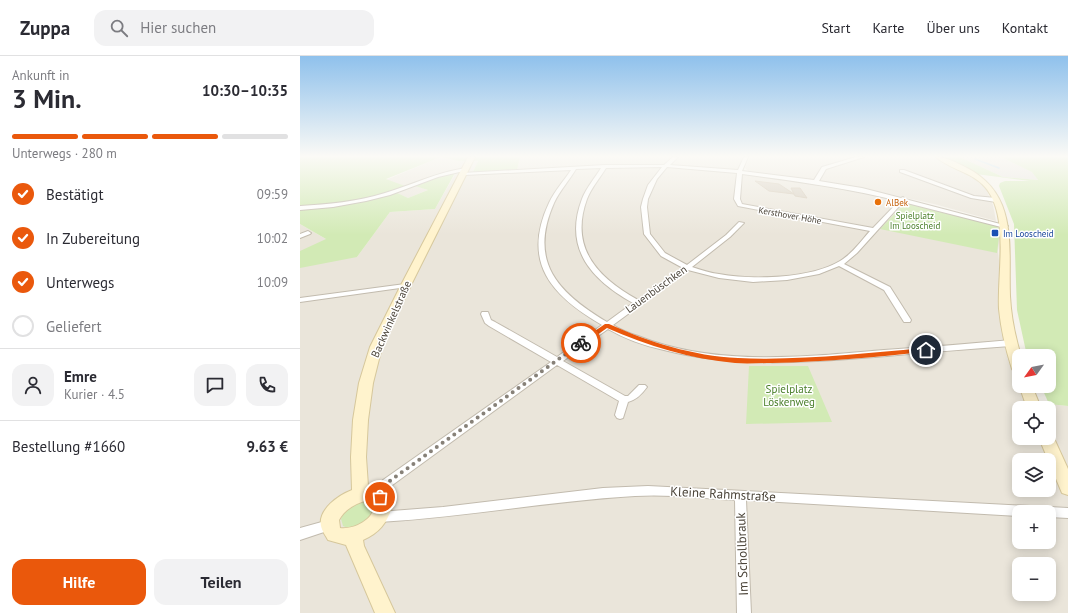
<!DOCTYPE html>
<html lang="de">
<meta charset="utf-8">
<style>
:root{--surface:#fff;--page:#f2f2f3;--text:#2b2b33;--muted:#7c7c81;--line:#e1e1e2;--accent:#ea580c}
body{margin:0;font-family:"PT Sans",sans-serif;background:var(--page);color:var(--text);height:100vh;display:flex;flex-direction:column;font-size:15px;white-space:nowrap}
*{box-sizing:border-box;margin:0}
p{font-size:13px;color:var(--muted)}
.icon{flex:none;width:22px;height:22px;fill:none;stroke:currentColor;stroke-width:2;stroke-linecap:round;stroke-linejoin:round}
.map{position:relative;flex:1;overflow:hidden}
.side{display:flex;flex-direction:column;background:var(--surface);width:300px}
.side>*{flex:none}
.needle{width:26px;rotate:237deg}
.controls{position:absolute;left:712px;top:293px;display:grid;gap:8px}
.controls a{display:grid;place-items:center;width:44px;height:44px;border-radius:8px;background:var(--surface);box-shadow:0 2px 10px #0003;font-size:20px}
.pin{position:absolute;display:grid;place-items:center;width:34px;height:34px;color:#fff;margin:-17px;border:2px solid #fff;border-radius:50%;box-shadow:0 1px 4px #0007}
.courier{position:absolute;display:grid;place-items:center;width:40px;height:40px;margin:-20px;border:3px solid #ea580c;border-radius:50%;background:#fff;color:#222;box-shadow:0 1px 5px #0007}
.summary em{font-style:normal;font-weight:600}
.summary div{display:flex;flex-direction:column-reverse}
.summary{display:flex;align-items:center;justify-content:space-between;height:68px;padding:0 12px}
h1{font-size:26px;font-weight:600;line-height:30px}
.bar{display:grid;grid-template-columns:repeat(4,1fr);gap:6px 4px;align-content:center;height:48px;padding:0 12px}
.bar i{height:5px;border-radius:3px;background:var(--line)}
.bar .active{background:var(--accent)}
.bar p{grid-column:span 4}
.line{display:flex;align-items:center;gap:10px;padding:0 12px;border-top:1px solid var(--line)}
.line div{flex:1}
.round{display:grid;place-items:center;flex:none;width:42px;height:42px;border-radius:12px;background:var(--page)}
ol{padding:0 12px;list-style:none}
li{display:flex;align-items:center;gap:12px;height:44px}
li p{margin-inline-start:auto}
li .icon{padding:4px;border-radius:50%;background:var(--accent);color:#fff;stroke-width:4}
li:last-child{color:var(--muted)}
li i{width:22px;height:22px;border:2px solid var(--line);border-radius:50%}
.cta{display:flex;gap:8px;margin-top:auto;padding:8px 12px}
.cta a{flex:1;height:46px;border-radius:12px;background:var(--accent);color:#fff;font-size:16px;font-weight:600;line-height:46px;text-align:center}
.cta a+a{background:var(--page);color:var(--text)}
header{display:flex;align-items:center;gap:24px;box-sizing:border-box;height:56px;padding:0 20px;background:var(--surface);border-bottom:1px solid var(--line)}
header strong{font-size:19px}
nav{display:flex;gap:22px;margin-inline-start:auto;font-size:14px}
.search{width:280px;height:36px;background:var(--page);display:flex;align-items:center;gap:10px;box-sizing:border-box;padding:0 14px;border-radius:12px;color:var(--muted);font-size:15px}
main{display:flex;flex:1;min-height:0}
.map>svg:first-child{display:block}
.residential{fill:#eae5da;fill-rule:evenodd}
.industrial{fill:#e6e2dd}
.green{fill:#d2eab5}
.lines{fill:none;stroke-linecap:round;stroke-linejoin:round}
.stream{stroke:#a9d4f2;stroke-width:1.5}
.building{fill:#d8cfc1;stroke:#d3c7b4}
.street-casing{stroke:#c2bbae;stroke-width:2}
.secondary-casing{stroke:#d6c79b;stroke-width:2}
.street{fill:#fff;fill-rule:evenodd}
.secondary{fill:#fff3cd;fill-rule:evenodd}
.route{fill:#ea580c}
.done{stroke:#878178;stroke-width:4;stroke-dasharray:0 7.2}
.food-dot{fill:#e8710a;stroke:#fff;stroke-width:1.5}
.transit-dot{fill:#1a4fb4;stroke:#fff;stroke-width:1.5}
.labels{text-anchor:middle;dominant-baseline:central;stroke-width:3;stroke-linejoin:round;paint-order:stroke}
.far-food-label{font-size:9px;fill:#c56008;stroke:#fff;text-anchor:start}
.far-street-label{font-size:9px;fill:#4b4439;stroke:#fff}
.far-park-label{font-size:9px;fill:#4a7f2a;stroke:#fff}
.far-transit-label{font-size:9px;fill:#164399;stroke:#fff;text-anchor:start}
.street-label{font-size:11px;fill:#4b4439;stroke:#fff}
.park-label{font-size:11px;fill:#4a7f2a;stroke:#fff}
.near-street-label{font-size:13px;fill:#4b4439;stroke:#fff}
</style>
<header>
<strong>Zuppa</strong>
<div class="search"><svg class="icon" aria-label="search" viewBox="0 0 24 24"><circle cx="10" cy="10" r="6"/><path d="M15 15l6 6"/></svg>Hier suchen</div>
<nav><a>Start</a><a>Karte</a><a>Über uns</a><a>Kontakt</a></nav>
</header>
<main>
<section class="side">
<div class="summary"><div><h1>3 Min.</h1><p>Ankunft in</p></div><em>10:30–10:35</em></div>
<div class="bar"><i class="active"></i><i class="active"></i><i class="active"></i><i></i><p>Unterwegs · 280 m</p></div>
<ol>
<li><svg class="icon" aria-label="check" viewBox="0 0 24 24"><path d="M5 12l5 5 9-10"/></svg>Bestätigt<p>09:59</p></li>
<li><svg class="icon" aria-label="check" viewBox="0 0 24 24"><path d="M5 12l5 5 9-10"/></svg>In Zubereitung<p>10:02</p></li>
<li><svg class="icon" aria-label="check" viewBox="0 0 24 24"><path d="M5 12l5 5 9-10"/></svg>Unterwegs<p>10:09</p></li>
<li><i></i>Geliefert</li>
</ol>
<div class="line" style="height:72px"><a class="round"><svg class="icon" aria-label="person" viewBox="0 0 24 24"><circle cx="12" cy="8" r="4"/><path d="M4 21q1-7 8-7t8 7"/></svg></a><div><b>Emre</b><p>Kurier · 4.5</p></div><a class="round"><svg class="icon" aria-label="chat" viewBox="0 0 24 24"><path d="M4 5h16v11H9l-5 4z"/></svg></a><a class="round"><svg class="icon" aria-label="phone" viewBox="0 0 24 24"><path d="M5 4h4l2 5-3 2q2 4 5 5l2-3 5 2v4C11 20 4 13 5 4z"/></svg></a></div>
<div class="line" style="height:52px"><div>Bestellung #1660</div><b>9.63 €</b></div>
<div class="cta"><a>Hilfe</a><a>Teilen</a></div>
</section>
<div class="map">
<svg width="768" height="557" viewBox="0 0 768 557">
<rect width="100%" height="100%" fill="#f6f3ec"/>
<!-- residential -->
<path class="residential" d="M141,101L157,105H178L173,116L217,114L220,101H375L366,111L438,116L516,127L602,144L695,169L701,173L698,195L704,253L719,315V330H724L730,343L749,348L768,350V557H0V168L57,201L90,156L135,153L155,118L116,130L128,134L108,142L92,135L104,130L86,124ZM719,352H749V382H719ZM719,404H749V434H719ZM719,456H749V486H719ZM719,508H749V538H719Z
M377,101H445L438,116L366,110Z
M450,101H634L674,123L685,131L693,149L696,165L634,148L561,132L448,115L445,112Z"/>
<!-- industrial -->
<path class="industrial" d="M660,101H701L733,116L738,124L703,121Z"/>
<!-- green -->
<path class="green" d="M0,101H141L86,123L105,130L93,135L108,142L128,134L115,130L148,117H155L135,153L90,156L57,201L0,212V195L26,183L0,168Z
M142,101H220L217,114L173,116L178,105H157Z
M644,101H660L703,121L738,124L732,116L701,101H768V350L749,348L741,330H749V300H727L717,254L714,168L699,130L700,127L705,125H730L676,118Z
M606,146L694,169L700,173L697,197L580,173Z
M449,310H508L532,366L446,368Z
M63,445H67L73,450C73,464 56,476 43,470L41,463C44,453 53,449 63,445Z"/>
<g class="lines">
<!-- stream -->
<path class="stream" d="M675,103L699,112"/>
</g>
<!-- building -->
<path class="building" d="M455,125L479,128L494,138L469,135Z
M491,132H500L507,142L495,140Z"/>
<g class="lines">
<!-- street casing -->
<g class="street-casing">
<path id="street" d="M373,101H378L370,109L438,114L444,101H448L442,115L514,124L522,111L556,101H564L526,113L519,125L562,132L601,142L603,141L605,143L708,170L705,172L603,146L557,197L544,208L590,231L611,264L610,266H604L584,234L539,210L519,218L487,224L453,226L419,222L388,214L313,269C321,274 329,277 338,280C416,311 503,301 584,294C626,291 669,288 711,284L715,287L711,290C670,293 628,296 587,300C512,306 438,313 364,294C345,290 325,283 308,273L263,305L325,340H328L339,329H345L347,331C342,338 336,344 328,346L323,362L320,363L317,362L315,359L319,345L257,309L91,430L82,442L78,444L74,442L72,439L83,424L251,306L189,270L185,267L181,258L182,256H188L191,264L195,266L257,301L302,269C252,240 221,207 249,147C255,134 264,125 271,114L164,119H162V117L305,109H364ZM362,111L348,129L343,143L341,151L344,178L361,200L383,212L338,244C298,222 269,192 287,143C291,132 300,122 306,112ZM367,111L437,117L434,143L438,150L570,175C561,185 552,198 540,205C510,223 452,224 419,218C410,217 401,214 392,211L430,181L444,167L439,166L426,179L387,209L365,197L350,178L347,151L348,143L357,123ZM301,112C295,122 286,132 282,143C263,193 292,224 333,247L307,266C258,237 228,206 254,147C260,134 269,125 276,113ZM442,118C495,125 547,132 599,145L573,172L442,148L440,143Z
M166,112L168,113V114L138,121L90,139L66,145L33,151L0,154V150C28,148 57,146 85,137C112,129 137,116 166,112Z
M600,114H604L674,140L696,142L699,144L696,146L671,142L600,116Z
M8,175L11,177L10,178L0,182V178Z
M105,228L109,230L107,231L0,246V242Z
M348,430L768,452V462L749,461V456H719V460L446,444L451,557H437L435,444C401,442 368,438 335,440C249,445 165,461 79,466L75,465L73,461L75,457L79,456L143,451L303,432Z
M29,464L33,465L35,469L33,473L0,484V472Z"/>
</g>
<!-- secondary casing -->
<g class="secondary-casing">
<path id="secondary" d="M168,101H175L111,229L82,291L73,327L68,364L66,401L68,430L86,436L92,451C87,467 79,477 63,484L64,490L95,557H75L46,489L28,484C26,480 22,475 21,470C18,453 39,439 52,434L51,401L53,364L59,327L70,291L101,229ZM68,444L73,446C78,462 54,474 40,472L39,464C45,453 56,447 68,444Z
M636,101C647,101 657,107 667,112C719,139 708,191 710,240C711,260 715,280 721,300H719V317L714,316L712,313C706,294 701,274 699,253C697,218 710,160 685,131C672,116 651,114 636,101Z
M719,329L732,330L741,352H727Z
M749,377L752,378L768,413V439L762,437L739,382H749Z"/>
</g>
<!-- street -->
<use href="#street" class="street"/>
<!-- secondary -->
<use href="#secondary" class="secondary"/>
</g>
<!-- sky -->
<linearGradient id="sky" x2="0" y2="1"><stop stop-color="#8fc1ec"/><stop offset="0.56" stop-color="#fbfaf6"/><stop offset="1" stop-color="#fbfaf6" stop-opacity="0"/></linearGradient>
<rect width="768" height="179" fill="url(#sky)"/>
<!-- route -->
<path class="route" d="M305,268H309C349,286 393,300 438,302C500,305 563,297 626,292L629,294L626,296C575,301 523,306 472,307C460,307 447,308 435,307C391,303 348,290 307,272L283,289H279V286Z"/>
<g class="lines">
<!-- done -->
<path class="done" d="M80,441L78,439L87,427L281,287"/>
</g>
<!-- markers -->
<circle class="food-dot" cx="578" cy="146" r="4"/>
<rect class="transit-dot" x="691" y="173" width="8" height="8" rx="2"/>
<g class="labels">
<!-- far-food labels -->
<g class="far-food-label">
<text x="586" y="146">AlBek</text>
</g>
<!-- far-street labels -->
<g class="far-street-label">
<text transform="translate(490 159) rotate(10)">Kersthover Höhe</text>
</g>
<!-- far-park labels -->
<g class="far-park-label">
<text x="615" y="159">Spielplatz<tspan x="615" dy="10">Im Looscheid</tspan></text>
</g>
<!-- far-transit labels -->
<g class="far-transit-label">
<text x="703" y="177">Im Looscheid</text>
</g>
<!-- street labels -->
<g class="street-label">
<text transform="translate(356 233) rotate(-36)">Lauenbüschken</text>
<text transform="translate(91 263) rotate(-66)">Backwinkelstraße</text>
</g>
<!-- park labels -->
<g class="park-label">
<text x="489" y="333">Spielplatz<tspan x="489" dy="13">Löskenweg</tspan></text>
</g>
<!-- near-street labels -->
<g class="near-street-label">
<text transform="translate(423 438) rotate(3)">Kleine Rahmstraße</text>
<text transform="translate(442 498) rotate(-92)">Im Schollbrauk</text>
</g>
</g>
</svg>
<div class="controls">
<a><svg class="needle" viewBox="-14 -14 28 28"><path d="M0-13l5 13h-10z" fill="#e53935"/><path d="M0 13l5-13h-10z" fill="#7c7c81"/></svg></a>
<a><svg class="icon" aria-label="locate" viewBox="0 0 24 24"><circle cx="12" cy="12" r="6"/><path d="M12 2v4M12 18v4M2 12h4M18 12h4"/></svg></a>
<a><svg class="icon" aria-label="layers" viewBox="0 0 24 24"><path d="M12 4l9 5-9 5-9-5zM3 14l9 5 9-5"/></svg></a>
<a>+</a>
<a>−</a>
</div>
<div class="pin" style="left:80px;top:441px;background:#ea580c"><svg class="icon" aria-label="bag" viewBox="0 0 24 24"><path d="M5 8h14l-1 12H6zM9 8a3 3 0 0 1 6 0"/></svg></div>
<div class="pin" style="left:626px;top:294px;background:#1f2937"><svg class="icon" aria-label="home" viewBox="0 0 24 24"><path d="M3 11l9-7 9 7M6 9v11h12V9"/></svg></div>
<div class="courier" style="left:281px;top:287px"><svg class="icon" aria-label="bike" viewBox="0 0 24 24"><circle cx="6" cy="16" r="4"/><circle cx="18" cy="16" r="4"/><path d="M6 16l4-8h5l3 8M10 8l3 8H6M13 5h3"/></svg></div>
</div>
</main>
